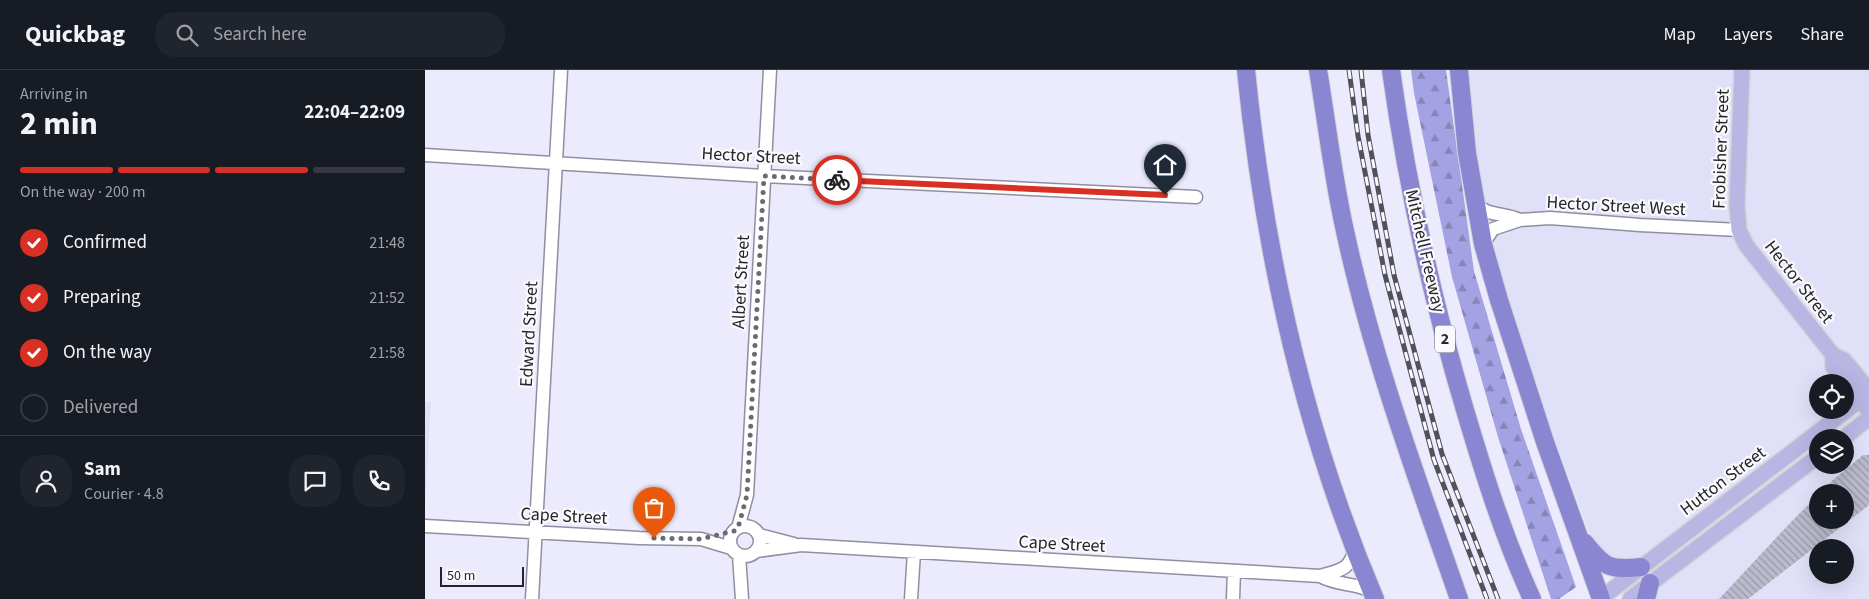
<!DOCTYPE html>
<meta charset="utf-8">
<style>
:root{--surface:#171b24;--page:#20242c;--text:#f1f3f6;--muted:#9ea1a6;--line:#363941;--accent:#d93025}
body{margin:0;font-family:"Source Sans 3",sans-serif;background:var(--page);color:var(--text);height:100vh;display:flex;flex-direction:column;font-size:19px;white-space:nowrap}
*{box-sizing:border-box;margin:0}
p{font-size:16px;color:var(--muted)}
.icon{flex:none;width:28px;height:28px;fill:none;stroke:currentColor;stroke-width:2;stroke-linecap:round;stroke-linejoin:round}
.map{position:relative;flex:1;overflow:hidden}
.side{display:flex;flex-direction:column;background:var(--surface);width:425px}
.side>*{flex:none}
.controls{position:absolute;left:1384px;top:304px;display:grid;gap:10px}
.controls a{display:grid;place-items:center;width:45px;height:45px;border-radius:50%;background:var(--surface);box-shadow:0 5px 20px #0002;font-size:25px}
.scale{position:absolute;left:15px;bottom:12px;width:84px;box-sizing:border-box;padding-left:5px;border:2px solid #25252b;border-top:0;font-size:14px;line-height:18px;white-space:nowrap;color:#25252b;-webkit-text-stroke:4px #fafafd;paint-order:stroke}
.pin{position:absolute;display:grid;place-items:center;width:42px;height:42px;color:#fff;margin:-51px -21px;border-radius:50% 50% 50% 0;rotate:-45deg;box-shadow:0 0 5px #0007}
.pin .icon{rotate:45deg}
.courier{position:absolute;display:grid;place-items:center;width:50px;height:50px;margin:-25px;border:4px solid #d93025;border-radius:50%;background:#fff;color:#222;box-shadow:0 1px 6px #0007}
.overview em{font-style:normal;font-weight:700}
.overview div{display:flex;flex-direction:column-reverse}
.overview{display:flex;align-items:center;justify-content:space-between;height:85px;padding:0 20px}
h1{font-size:32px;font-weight:700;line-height:38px}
.bar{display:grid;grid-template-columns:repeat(4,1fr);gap:8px 5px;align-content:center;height:60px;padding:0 20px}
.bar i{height:6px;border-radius:4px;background:var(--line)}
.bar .selected{background:var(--accent)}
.bar p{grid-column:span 4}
.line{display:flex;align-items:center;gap:12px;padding:0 20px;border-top:1px solid var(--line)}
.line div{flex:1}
.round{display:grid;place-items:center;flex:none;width:52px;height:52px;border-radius:20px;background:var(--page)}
ol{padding:0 20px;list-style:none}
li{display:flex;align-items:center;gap:15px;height:55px}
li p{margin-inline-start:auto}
li .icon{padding:5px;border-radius:50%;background:var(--accent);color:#fff;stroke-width:4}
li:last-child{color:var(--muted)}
li i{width:28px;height:28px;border:2px solid var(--line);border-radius:50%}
header{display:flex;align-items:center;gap:30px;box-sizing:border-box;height:70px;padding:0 25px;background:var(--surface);border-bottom:1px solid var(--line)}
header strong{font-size:24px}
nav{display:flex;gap:28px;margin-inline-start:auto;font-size:18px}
.search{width:350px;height:45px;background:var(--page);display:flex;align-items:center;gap:12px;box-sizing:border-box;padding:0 18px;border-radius:20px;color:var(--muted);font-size:19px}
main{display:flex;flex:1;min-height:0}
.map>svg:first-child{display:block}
.built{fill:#e0e0f9;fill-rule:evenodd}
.forest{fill:url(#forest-firs)}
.building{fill:url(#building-back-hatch)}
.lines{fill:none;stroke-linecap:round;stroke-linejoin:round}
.minor-casing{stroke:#8f8fa0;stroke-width:15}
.major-casing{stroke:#d3d3d5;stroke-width:18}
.highway-casing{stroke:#d3d3d5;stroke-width:20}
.minor{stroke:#fff;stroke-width:12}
.major{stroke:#b9b6e4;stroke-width:15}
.highway{stroke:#8b86d2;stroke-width:18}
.rail-casing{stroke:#51515a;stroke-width:5}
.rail{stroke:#fafafd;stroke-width:3;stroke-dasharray:9;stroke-linecap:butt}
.done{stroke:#6a6a74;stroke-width:5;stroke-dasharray:0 9}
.route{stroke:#d93025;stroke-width:6}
.labels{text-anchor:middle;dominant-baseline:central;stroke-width:4.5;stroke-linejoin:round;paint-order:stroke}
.shield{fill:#fafafd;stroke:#65656a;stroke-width:1}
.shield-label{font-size:16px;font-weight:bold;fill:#25252b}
.street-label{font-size:18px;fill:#25252b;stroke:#fafafd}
</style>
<header>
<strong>Quickbag</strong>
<div class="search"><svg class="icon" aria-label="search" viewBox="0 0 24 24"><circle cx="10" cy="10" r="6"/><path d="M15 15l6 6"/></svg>Search here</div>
<nav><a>Map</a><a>Layers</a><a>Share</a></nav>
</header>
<main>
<section class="side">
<div class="overview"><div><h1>2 min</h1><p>Arriving in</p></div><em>22:04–22:09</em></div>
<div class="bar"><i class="selected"></i><i class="selected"></i><i class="selected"></i><i></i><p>On the way · 200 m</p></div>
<ol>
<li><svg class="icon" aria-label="check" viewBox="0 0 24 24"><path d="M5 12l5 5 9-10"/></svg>Confirmed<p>21:48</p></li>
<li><svg class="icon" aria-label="check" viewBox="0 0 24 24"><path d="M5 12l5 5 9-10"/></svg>Preparing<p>21:52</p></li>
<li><svg class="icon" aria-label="check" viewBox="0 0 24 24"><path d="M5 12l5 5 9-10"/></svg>On the way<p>21:58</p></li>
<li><i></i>Delivered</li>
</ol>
<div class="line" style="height:90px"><a class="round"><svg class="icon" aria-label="person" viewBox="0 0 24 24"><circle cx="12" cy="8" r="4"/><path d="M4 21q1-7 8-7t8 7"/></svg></a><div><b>Sam</b><p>Courier · 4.8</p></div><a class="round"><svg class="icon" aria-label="chat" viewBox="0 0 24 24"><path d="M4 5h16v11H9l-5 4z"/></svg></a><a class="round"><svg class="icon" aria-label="phone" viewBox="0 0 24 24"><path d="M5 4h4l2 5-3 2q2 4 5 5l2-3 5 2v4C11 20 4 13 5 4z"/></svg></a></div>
</section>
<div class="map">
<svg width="1444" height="529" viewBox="0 0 1444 529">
<defs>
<pattern id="forest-firs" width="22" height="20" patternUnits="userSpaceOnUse" patternTransform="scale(1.25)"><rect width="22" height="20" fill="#a5a2e3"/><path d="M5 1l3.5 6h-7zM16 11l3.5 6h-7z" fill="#8684b8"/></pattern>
<pattern id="building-back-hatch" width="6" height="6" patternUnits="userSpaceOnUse" patternTransform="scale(1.25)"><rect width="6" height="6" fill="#bbbbcd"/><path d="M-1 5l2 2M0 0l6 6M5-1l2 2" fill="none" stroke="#9898a7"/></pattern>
</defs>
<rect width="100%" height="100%" fill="#ebebfd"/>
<!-- built -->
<path class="built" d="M1039,0H1444V529H1202L1169,476L1085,246L1053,120ZM1392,312H1420V340H1392ZM1392,368H1420V395H1392ZM1392,422H1420V450H1392ZM1392,478H1420V505H1392Z
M0,332H6L0,438Z"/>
<!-- forest -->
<path class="forest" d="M986,0H1021L1049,201L1096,359L1151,517L1134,529H1126L1073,367L1027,207L989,23Z"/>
<!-- building -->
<path class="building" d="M1438,385H1444V435L1323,529H1294L1367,451L1392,426V450H1420V422H1396L1408,410Z"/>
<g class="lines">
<!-- minor casing -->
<g class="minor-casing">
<path id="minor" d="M0,85L339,106L771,127
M1050,134C1065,147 1078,142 1095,150
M1058,174L1068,159L1095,150L1125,148L1215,155L1314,160
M305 471a15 15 0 1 1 30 0a15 15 0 1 1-30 0Z
M0,456L214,468L276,469L306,478
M313,458L322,425L345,0
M334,465L369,474
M332,481L376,475L895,506C915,500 924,501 930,479
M314,485L317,529
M895,506C914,516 927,512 946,521
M107,529L136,0
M486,529L489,482
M808,529L809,501"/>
</g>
<!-- major casing -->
<g class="major-casing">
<path id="major" d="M1317,0L1312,135L1314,160L1321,175L1408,285L1419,290L1444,320
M1408,285V297L1419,312
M1420,313L1444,341
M1419,368L1444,348
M1175,529L1444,323
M1205,529L1392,387"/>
</g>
<!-- highway casing -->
<g class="highway-casing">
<path id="highway" d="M821,0C839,181 879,362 950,529
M893,0C902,54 908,108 920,161C947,287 992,408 1034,529
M966,0C982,115 1007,229 1040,340C1059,404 1079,468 1107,529
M1034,0L1042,83L1058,174L1074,230L1120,372L1176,529
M1160,473C1180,498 1184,500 1216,497
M1221,529L1225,513"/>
</g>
<!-- minor -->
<use href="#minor" class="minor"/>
<!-- major -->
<use href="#major" class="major"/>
<!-- highway -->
<use href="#highway" class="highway"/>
<!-- rail casing -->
<g class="rail-casing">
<path id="rail" d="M924,0L933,66L960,205L1009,390L1062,529
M936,0L943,65L969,205L1017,384L1073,529"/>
</g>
<!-- rail -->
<use href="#rail" class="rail"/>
</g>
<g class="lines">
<!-- done -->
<path class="done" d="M229,468L276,469L309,461L313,458L322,425L339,106L412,110"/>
<!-- route -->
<path class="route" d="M412,110L740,125"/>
</g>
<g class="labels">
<!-- shield labels -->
<rect class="shield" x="1010" y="255.5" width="20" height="27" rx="4"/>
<g class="shield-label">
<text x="1020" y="269">2</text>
</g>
<!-- street labels -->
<g class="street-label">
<text transform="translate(1296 79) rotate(-88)">Frobisher Street</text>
<text transform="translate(326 86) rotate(3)">Hector Street</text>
<text transform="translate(1191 136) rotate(3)">Hector Street West</text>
<text transform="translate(1000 181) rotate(77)">Mitchell Freeway</text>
<text transform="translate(316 212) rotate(-87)">Albert Street</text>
<text transform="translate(1374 212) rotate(52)">Hector Street</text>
<text transform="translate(104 264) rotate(-87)">Edward Street</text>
<text transform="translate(1298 411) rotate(-37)">Hutton Street</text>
<text transform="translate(139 446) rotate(3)">Cape Street</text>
<text transform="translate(637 474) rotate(3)">Cape Street</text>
</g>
</g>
</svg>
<div class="controls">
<a><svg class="icon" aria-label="locate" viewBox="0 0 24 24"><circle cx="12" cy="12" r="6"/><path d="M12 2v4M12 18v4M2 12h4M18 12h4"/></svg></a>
<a><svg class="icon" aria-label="layers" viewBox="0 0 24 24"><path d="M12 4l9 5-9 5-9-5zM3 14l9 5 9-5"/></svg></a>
<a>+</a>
<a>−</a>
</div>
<div class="scale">50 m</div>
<div class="pin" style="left:229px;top:468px;background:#ea580c"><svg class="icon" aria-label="bag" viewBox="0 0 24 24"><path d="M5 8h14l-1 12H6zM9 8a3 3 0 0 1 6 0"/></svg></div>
<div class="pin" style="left:740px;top:125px;background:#1f2937"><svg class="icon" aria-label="home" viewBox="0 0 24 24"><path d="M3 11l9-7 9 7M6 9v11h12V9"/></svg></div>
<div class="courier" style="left:412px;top:110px"><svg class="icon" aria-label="bike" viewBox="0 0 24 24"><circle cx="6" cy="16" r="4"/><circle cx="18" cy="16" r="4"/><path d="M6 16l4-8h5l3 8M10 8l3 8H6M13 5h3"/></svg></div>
</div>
</main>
